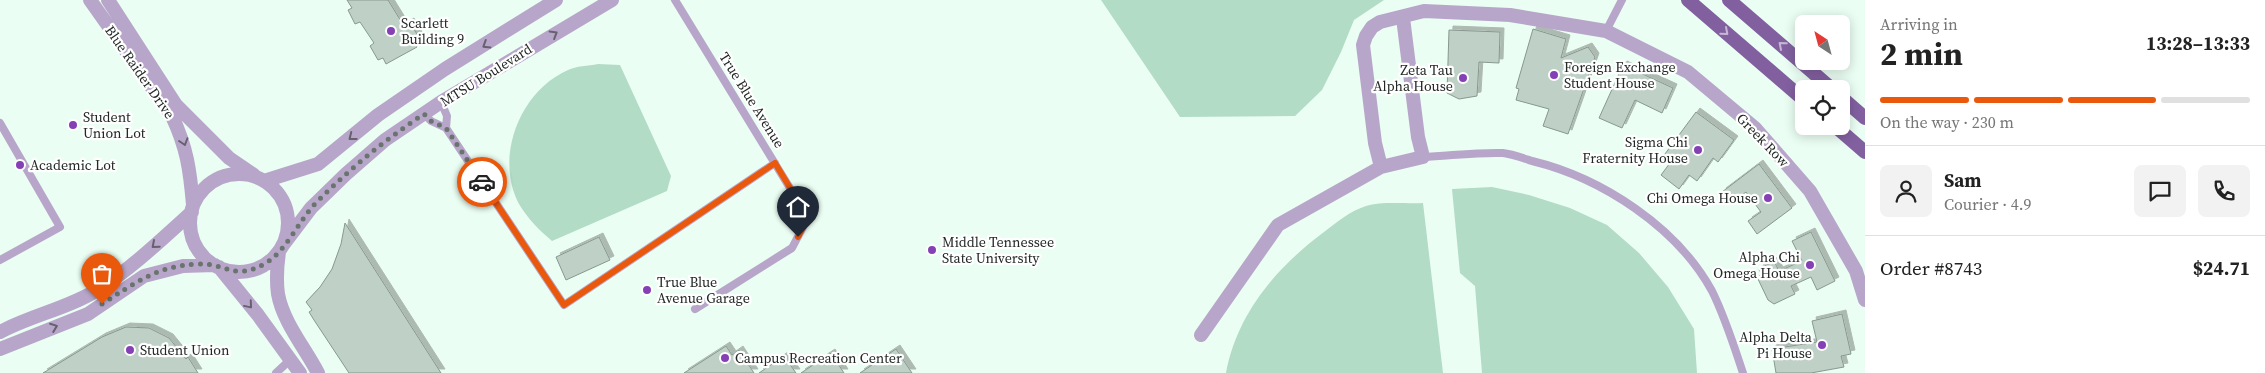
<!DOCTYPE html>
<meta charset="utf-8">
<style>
:root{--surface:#fff;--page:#f2f2f2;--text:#222;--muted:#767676;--line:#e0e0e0;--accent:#ea580c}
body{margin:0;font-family:"Source Serif 4",serif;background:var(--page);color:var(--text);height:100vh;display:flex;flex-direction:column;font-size:19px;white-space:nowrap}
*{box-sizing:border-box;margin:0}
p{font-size:16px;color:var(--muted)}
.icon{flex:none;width:28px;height:28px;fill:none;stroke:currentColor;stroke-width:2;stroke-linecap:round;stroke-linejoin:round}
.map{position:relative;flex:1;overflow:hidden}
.drawer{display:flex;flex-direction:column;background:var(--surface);width:400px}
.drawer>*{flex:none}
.needle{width:32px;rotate:324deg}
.controls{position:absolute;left:1795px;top:15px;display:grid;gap:10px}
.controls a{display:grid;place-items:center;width:55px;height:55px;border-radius:8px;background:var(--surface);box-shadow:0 2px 12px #0003;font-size:25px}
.pin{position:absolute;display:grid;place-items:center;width:42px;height:42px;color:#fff;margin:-51px -21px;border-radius:50% 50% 50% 0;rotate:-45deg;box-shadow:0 0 5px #0007}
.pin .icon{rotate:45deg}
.courier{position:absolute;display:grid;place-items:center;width:50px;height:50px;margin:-25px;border:4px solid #ea580c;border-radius:50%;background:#fff;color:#222;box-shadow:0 1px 6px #0007}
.head em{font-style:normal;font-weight:700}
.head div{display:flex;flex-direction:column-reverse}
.head{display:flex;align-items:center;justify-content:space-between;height:85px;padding:0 15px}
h1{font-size:32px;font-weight:700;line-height:38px}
.bar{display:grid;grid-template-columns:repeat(4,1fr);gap:8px 5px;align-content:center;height:60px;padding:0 15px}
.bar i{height:6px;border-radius:4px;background:var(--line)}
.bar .selected{background:var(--accent)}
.bar p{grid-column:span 4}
.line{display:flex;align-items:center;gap:12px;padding:0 15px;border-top:1px solid var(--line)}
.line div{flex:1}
.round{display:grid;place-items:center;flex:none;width:52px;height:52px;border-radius:8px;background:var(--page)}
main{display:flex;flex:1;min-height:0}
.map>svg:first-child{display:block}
.green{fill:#b2dcc5}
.building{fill:#bfd0c6;stroke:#87988f;filter:url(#shadow)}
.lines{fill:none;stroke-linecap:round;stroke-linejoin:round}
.service{stroke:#b8a6ca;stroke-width:8}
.minor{stroke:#b8a6ca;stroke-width:14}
.primary{stroke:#8260a0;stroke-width:14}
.oneway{stroke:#c7b7d4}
.oneway2{stroke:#66616f}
.done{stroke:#68746d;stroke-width:5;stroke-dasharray:0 9}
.route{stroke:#ea580c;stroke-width:6}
.poi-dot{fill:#8440b4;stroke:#fff;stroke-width:2}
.labels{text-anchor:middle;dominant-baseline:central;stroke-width:4.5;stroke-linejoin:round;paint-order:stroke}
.poi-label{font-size:14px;fill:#222925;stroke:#fff;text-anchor:start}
.street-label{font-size:14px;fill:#222925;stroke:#fff}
</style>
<main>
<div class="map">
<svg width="1865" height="373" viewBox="0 0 1865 373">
<defs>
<filter id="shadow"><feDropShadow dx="4" dy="-4" stdDeviation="0" flood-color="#0004"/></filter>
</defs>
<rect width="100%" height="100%" fill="#ebfef3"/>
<!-- green -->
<path class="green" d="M1101,0H1384L1354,20L1341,52L1322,90L1295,116L1180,117Z
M598,64L620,65L671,176L667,191L552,241C539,230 528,219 519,204C494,157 520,91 568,70C576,66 588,66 598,64Z
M1492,187L1529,195L1570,208L1607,225L1639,253L1668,287L1694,329L1697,373H1482L1475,286L1460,273L1452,189Z
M1423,203L1443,373H1226C1237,313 1277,267 1324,232C1337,222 1350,211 1366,206C1381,201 1407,204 1423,203Z"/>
<!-- building -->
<path class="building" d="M347,0H388L404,26L410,22L418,36L412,40L417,47L386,64L383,58L378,60L370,46L374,43L360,22L355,24L348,10L352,8Z
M1533,29L1566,39L1561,58L1588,47L1595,57L1568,134L1543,126L1549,109L1516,100L1519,89L1516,88Z
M1449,30L1500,32L1499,63L1479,62L1477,96L1459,99L1447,93Z
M1623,65L1673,88L1662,113L1635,100L1622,128L1599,118Z
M1696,112L1734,140L1718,162L1713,158L1697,181L1689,175L1679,189L1661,175L1670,163L1662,158Z
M1759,164L1792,208L1757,234L1748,221L1761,212L1746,192L1730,204L1722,192Z
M345,223L441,373H349L314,320L309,312L312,310L306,302L320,287L332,269L341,244Z
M1811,232L1835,281L1817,290L1811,277L1791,286L1795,294L1774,304L1768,300L1757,277L1762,275L1759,269L1774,261L1779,271L1802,261L1792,241Z
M599,237L610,260L566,280L556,257Z
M1842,314L1851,354L1841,356L1844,367L1811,373H1776L1772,349L1817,342L1812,321Z
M126,327L149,328L169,338L186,359L188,357L198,373H43L102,337Z
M726,346L732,355L739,350L754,373H684Z
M896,349L912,373H860Z
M831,353L844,373H801Z
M784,356L796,373H759Z"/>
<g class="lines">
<!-- service -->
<path class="service" d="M675,0L804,211L803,227L792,248L695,309
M1606,31L1622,0
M424,114L431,121L446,128L447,116L441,102
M0,123L60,227L0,260
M446,128L564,305L775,163
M1423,157C1449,156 1477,152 1503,153C1512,154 1523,158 1532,161C1602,178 1677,227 1712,291C1725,317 1734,346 1743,373
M276,373L290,360"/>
<!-- minor -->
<path class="minor" d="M90,0L172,116C187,148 190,170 193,205
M108,0L176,105L229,158L254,175
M1403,18L1418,137L1423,157L1381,167L1375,143L1363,45L1366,36L1372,27L1380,22L1424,11L1510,15L1606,31L1688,72L1755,128L1810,191L1856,271L1865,300
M190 223a49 49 0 1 1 98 0a49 49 0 1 1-98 0Z
M264,181L318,164L378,115L445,69L556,0
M283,245L311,208L346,174L385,140L441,102L612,0
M279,252C277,266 276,280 278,294C283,322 305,348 318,373
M219,267L258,315L300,373
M0,332C32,315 69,308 99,289C133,267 162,239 192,212
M1201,335L1278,225L1381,167
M0,349L88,314L144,276L183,266L215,265"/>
<!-- primary -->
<path class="primary" d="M1688,0L1804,100
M1729,0L1832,89
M1841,97L1865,118
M1835,126L1865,152"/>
</g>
<!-- one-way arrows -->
<defs><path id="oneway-chevron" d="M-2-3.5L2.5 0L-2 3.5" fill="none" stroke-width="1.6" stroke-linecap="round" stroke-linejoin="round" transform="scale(1.25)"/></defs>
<g class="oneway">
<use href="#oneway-chevron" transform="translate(1725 32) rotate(41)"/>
<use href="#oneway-chevron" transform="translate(1782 45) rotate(-139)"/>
</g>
<g class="oneway2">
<use href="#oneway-chevron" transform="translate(554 34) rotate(-31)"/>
<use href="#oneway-chevron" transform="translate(486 45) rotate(148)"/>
<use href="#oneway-chevron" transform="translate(352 137) rotate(142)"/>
<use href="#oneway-chevron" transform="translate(184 142) rotate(72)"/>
<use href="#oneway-chevron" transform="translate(155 245) rotate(139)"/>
<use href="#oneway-chevron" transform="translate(249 305) rotate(50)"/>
<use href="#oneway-chevron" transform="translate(54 327) rotate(-21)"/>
</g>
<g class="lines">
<!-- done -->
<path class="done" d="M102,304C135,283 158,265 199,264C225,263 235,281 264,264C284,254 298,223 313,206C347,171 383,141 424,114L431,121L446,128L482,182"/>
<!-- route -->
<path class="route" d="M482,182L564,305L775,163L804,211L803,227L798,237"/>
</g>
<!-- markers -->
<g class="poi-dot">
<circle cx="391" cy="31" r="5"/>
<circle cx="1554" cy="75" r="5"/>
<circle cx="1463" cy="78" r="5"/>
<circle cx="73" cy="125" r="5"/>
<circle cx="1698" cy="150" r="5"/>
<circle cx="20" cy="165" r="5"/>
<circle cx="1768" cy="198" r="5"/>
<circle cx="932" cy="250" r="5"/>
<circle cx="1810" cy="265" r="5"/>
<circle cx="647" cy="290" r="5"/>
<circle cx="1822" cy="345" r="5"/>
<circle cx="130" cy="350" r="5"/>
<circle cx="725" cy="358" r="5"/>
</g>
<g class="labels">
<!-- poi labels -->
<g class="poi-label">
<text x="401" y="23">Scarlett<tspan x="401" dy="16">Building 9</tspan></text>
<text x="1564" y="67">Foreign Exchange<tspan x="1564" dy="16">Student House</tspan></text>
<text x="1453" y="70" text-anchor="end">Zeta Tau<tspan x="1453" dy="16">Alpha House</tspan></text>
<text x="83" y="117">Student<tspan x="83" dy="16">Union Lot</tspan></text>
<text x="1688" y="142" text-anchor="end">Sigma Chi<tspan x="1688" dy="16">Fraternity House</tspan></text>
<text x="30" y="165">Academic Lot</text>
<text x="1758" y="198" text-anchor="end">Chi Omega House</text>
<text x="942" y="242">Middle Tennessee<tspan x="942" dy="16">State University</tspan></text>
<text x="1800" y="257" text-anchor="end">Alpha Chi<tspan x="1800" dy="16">Omega House</tspan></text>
<text x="657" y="282">True Blue<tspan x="657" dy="16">Avenue Garage</tspan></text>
<text x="1812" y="337" text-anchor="end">Alpha Delta<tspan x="1812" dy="16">Pi House</tspan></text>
<text x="140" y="350">Student Union</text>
<text x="735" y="358">Campus Recreation Center</text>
</g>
<!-- street labels -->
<g class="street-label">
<text transform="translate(140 72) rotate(55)">Blue Raider Drive</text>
<text transform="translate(486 75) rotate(-32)">MTSU Boulevard</text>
<text transform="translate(752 100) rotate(58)">True Blue Avenue</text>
<text transform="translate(1763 140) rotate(46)">Greek Row</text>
</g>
</g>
</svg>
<div class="controls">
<a><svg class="needle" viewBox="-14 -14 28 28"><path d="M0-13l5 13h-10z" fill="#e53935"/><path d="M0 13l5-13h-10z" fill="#767676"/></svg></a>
<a><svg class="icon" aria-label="locate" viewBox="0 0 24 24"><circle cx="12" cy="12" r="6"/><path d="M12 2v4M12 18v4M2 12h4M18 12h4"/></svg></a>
</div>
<div class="pin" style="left:102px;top:304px;background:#ea580c"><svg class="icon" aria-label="bag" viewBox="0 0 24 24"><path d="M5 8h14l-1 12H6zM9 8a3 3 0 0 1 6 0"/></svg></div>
<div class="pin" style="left:798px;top:237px;background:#1f2937"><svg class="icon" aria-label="home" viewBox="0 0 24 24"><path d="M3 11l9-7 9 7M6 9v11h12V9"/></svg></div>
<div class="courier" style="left:482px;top:182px"><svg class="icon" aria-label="car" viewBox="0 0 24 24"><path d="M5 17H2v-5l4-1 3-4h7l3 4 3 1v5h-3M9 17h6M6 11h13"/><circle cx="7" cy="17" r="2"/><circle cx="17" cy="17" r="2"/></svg></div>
</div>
<section class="drawer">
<div class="head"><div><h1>2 min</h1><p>Arriving in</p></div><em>13:28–13:33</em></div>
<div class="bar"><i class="selected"></i><i class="selected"></i><i class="selected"></i><i></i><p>On the way · 230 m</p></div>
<div class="line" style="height:90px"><a class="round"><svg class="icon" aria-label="person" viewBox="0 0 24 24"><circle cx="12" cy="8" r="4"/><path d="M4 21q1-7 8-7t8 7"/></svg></a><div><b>Sam</b><p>Courier · 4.9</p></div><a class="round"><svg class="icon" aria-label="chat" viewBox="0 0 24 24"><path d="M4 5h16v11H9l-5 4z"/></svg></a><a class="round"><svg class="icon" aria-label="phone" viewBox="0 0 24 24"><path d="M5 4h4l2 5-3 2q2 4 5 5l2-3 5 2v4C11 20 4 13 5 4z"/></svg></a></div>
<div class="line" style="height:65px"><div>Order #8743</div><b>$24.71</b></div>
</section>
</main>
